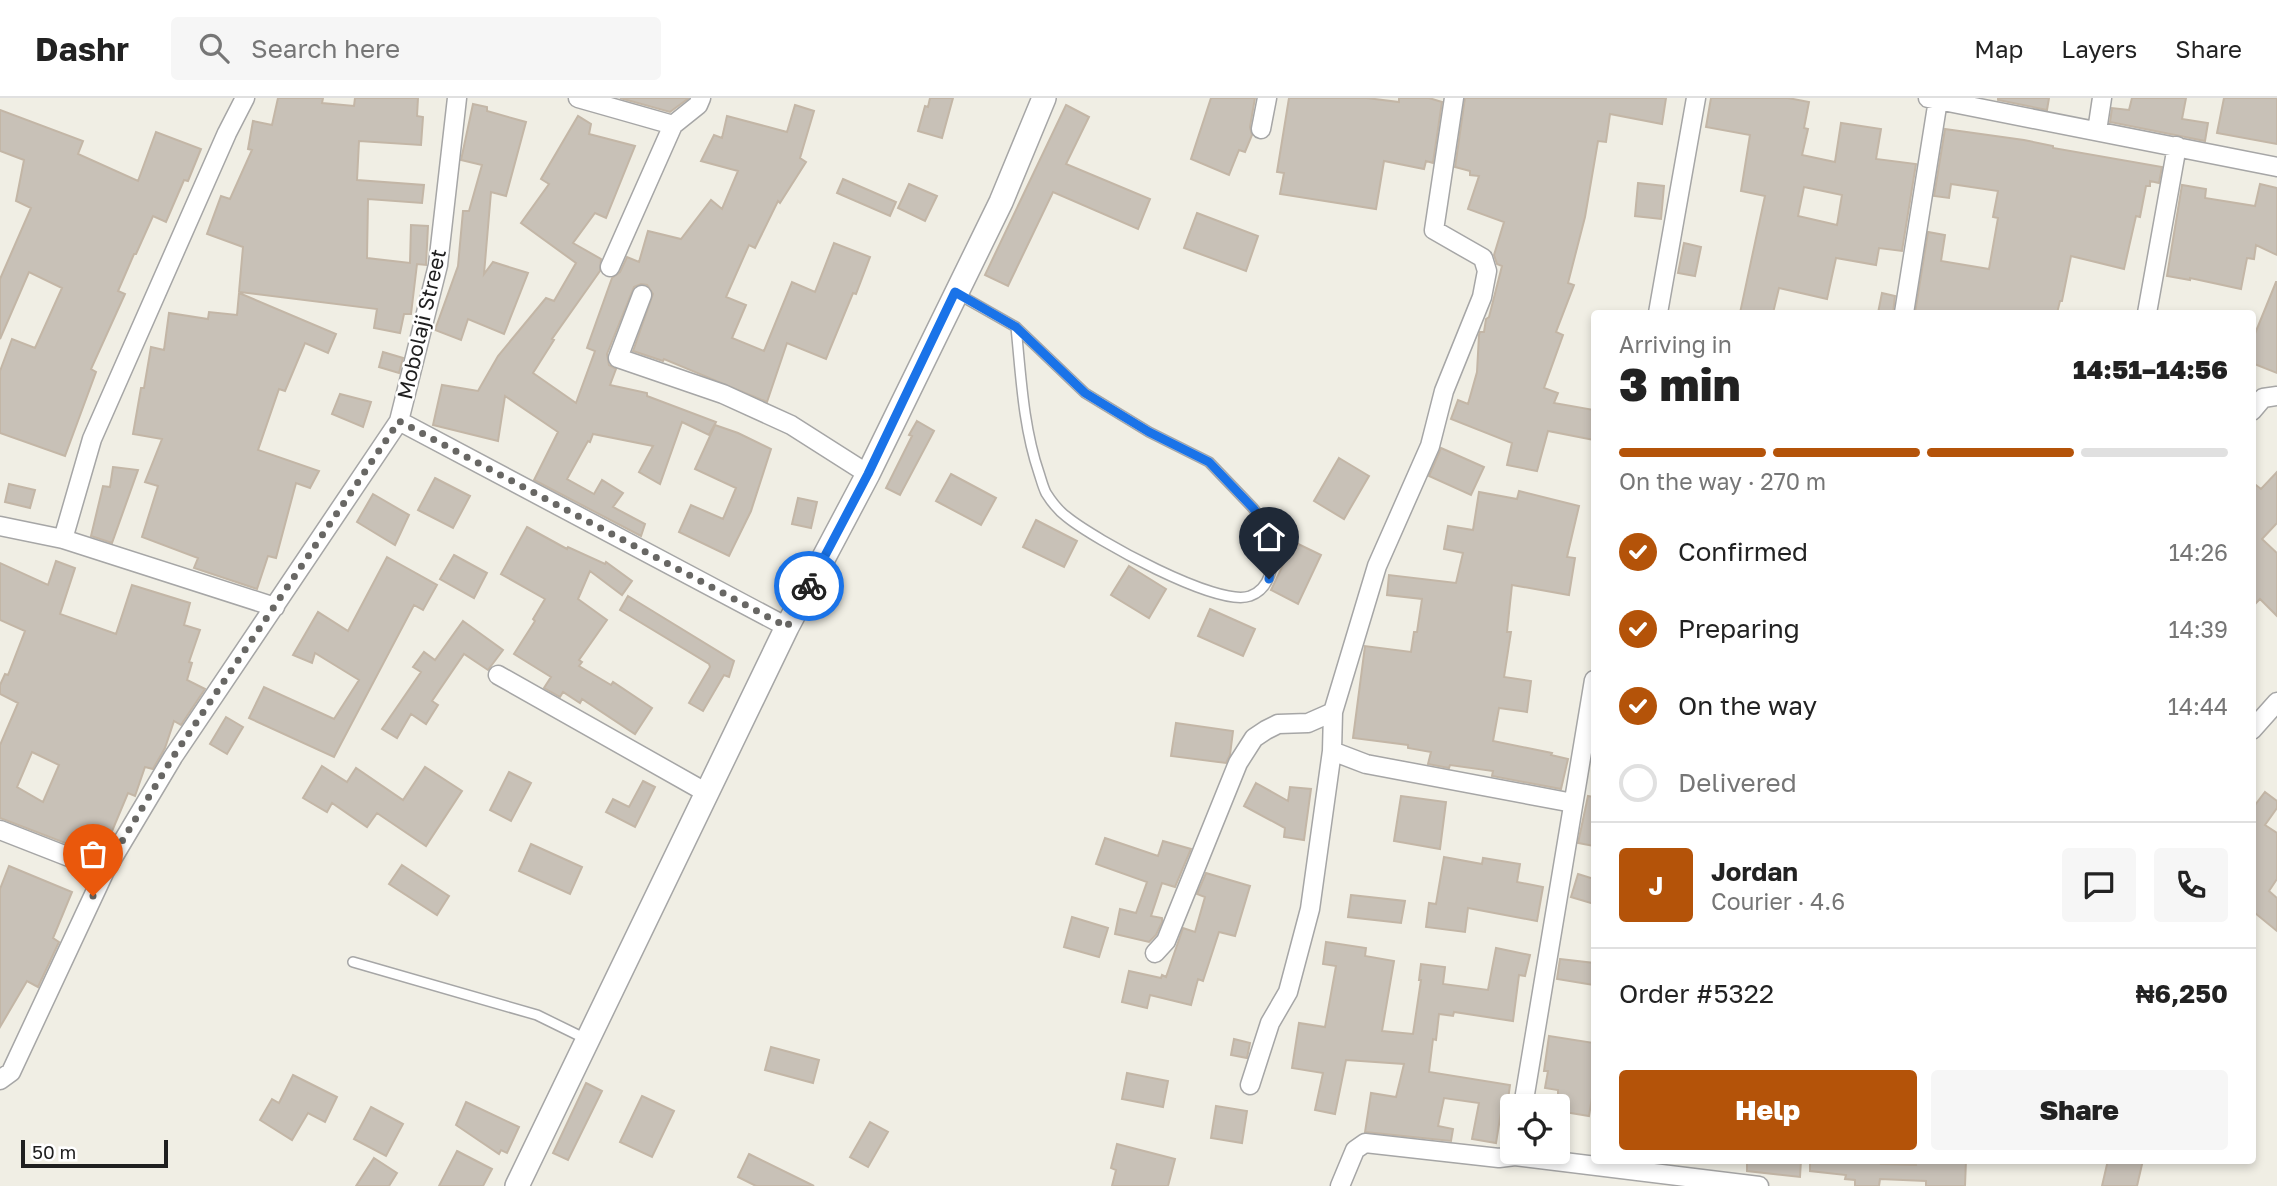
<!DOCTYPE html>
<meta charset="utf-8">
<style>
:root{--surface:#fff;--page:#f6f6f6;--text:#222;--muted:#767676;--line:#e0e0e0;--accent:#b45309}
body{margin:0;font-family:"Golos Text",sans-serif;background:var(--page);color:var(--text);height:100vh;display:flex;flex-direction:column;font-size:26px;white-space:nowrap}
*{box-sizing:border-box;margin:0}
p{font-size:23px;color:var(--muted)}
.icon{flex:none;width:38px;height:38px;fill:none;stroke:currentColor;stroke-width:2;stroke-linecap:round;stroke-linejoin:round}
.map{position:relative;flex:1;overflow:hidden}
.sheet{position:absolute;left:1591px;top:212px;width:665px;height:854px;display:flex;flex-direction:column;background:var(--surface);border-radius:7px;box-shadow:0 4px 10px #0003}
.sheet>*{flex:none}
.controls{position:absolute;left:1500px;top:996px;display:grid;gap:14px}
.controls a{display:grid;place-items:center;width:70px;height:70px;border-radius:7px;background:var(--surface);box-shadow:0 4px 10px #0003;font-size:35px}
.scale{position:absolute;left:21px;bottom:18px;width:147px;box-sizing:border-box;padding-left:7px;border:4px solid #1f1f1f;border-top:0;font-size:19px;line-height:24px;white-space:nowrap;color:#1f1f1f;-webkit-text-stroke:5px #fff;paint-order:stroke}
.pin{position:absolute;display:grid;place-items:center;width:60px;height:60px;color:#fff;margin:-72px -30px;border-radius:50% 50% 50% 0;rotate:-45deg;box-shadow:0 0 7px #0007}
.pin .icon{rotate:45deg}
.courier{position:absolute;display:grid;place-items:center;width:70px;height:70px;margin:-35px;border:5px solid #1a73e8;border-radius:50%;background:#fff;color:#222;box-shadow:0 2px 9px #0007}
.summary em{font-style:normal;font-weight:800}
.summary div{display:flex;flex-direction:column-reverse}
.summary{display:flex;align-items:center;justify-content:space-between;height:119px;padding:0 28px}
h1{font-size:46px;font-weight:800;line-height:52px}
.bar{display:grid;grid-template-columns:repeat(4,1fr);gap:10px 7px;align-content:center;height:84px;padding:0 28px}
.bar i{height:9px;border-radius:5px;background:var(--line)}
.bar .on{background:var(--accent)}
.bar p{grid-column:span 4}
.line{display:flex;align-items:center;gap:18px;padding:0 28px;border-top:2px solid var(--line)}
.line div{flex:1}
.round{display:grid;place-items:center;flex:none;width:74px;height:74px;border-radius:7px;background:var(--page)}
ol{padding:0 28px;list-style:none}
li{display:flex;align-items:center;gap:21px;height:77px}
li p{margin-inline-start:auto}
li .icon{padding:7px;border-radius:50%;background:var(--accent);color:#fff;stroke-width:4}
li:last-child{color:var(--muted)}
li i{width:38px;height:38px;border:4px solid var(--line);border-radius:50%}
.cta{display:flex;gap:14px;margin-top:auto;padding:14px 28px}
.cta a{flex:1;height:80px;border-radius:7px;background:var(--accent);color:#fff;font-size:28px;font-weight:800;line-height:80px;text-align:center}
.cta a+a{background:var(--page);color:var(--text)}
header{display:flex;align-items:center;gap:42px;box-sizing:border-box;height:98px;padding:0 35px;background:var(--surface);border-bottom:2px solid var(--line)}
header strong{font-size:33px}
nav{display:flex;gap:38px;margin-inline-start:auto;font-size:24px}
.search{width:490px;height:63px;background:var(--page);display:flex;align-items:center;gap:18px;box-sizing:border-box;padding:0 24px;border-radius:7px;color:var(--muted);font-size:26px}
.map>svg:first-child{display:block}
.building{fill:#c8c1b7;stroke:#c3b6a6;stroke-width:2;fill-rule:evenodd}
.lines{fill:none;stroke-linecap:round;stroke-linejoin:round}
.service-casing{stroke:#a6a6a6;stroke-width:12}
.minor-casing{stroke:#a6a6a6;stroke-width:21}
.tertiary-casing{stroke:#a6a6a6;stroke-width:26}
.service{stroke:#fff;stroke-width:9}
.minor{stroke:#fff;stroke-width:18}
.tertiary{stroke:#fff;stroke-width:23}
.done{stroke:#686764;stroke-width:7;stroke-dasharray:0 12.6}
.route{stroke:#1a73e8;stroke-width:9}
.labels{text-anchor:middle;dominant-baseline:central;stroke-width:5;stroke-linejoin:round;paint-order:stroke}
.street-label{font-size:21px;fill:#1f1f1f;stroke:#fff}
</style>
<header>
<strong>Dashr</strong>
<div class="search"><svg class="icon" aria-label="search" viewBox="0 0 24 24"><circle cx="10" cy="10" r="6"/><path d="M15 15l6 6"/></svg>Search here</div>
<nav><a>Map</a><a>Layers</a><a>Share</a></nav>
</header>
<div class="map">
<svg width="2277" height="1088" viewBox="0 0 2277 1088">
<rect width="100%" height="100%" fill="#f0eee4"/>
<!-- building -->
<path class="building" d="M278,0H323L322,5L354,8L355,0H418L417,18L423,19L421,47L359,43L357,82L424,87L422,105L368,101L367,160L410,165L411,127L428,128L426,167L417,166L411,216H404L400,235L374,230L377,211L239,194L243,149L207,136L221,98L230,101L252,52L248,51L253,23L272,27Z
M620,0H689L670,14Z
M930,0H953L942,40L918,33L925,8L928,9Z
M1211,0H1255L1250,29L1252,37L1245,54L1239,52L1229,77L1191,61Z
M1289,0H1367L1399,4V0H1429L1442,4L1433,65L1426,63L1424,71L1384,63L1376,111L1280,96L1284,75L1277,74Z
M1465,0H1666L1662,26L1610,16L1606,44L1598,43L1585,119L1568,185L1574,187L1556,234L1563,237L1544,290L1558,295L1554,305L1594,312V342L1548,333L1537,373L1507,367L1512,345L1451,321L1458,302L1468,306L1477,274L1479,237L1480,234H1484L1486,221L1489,219L1502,168L1497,166L1494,157L1504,124L1468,111L1479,78L1470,77V73L1455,69Z
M1711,0H1788L1809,4L1804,30L1808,31L1802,57L1835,64L1841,25L1881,31L1876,61L1916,66L1902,153L1879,150L1876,167L1836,160L1827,201L1779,190L1773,215H1740L1765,98L1741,93L1750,37L1706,29ZM1804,89L1842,97L1837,127L1798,118Z
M1998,0H2049L2047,12L1998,2Z
M2132,0H2186L2182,21L2208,25L2205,43L2110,24L2112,10L2129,12Z
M2224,0H2277V46L2217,35Z
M473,6L487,9V13L526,24L506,98L491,94L484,176L493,164L528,175L504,236L468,221L461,242L435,232L458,168L463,113H469L482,67L461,62Z
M795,7L814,13L800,60L806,64L780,105L778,103L755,150L749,147L726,199L746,207L732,240L764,253L792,184L815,194L834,145L870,159L856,196L853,195L826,261L787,245L767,304L664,261L663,263L633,253L653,196L647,187L641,186L634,189L607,256L609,267L616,271L610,287L647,295V298L716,324L709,337L682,324L660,386L639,374L653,348L593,336L590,344L588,343L567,381L594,396L602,382L623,395L613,409L645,426L641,438L534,382L558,334L505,298L498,343L433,327L442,287L478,293L498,258L546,200L554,203L576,165L521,125L549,86L541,81L578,18L591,26L589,36L635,48L606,120L595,115L573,145L601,161L600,173L552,241L554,242L533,275L576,305L595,253L587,250L612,180L620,174L627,159L639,164L648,133L681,141L711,102L722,111L738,73L701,63L714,37L722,40L727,18L787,34Z
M1066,7L1089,19L1066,66L1150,101L1138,131L1053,94L1008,188L985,177Z
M0,12L83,43L78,56L138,83L156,34L201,51L188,83L184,82L166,124L153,118L136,156H134L118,193L125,196L91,271L96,274L65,358L0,335V273L12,241L35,250L62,190L29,174L0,241V181L31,110L16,103L24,62L0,53Z
M1945,31L2024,42L2053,48V50L2162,69L2159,85L2150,83V88H2146L2140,119L2136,118L2124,171L2071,158L2062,203H2060L2057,215H1915L1928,134L1945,137L1941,163L1989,171L1998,120L1993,119L1998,93L1951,86L1949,100L1934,98Z
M843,81L896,104L890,118L837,95Z
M1638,85L1664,88L1661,121L1635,118Z
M909,86L937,98L925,123L898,110Z
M2260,86L2277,90V157L2256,147L2254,161L2247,160L2241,191L2190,180V182L2167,178L2182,87L2206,91L2205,100L2255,108Z
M1197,115L1258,138L1246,173L1184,150Z
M1684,145L1701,149L1695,178L1678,175Z
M2276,184H2277V275L2252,265V243Z
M239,195L336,236L328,255L305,245L285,293L279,291L258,352L319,373L310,390L296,385L276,460L268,458L257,491L194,470L198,460L142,439L158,388L145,384L162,341L133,336L141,290H144L151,249L164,252L169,215L208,221L209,214L237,217Z
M1882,195L1895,198L1893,215H1878Z
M383,254L403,260L399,275L379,269Z
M340,296L371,304L363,329L332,316Z
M917,323L934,333L900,397L886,390L912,338L909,337Z
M715,327L738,335L771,351L751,413L729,458L679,434L691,407L723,421L736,390L695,371Z
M1441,350L1484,369L1471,397L1429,378Z
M1339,360L1369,378L1344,421L1314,403Z
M113,369L138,372L112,445L91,438L103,388L110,389Z
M2277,374V425L2262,441L2277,455V518L2260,501L2252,509V384L2261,391Z
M951,376L996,400L981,427L936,403Z
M435,380L470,398L453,430L418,412Z
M9,386L35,392L30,410L5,404Z
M1519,393L1579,408L1567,459L1575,460L1569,497L1512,487L1507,534H1511L1504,579L1531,583L1527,614L1499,610L1493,643L1552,655L1551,657L1568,661L1561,691L1492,678L1493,673L1450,667L1449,670L1428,666L1431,654L1408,650V647L1353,640L1365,548L1411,554L1414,534H1417L1422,501L1387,497L1389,477L1456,485L1463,455L1444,451L1448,428L1473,432L1479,394L1517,401Z
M373,396L409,417L395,447L357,424Z
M798,400L817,404L811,430L792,426Z
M1036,422L1077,443L1064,469L1023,449Z
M527,429L567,451L568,449L605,466L606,464L632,483L622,497L590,473L578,501L607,522L579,562L582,564L579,568L611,587L613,584L652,610L635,636L582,601L580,605L563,594L560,599L544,590L551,579L514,556L535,523L533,521L545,501L501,476Z
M1294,444L1321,457L1298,506L1271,492Z
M454,457L487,475L474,500L440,481Z
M387,459L437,487L423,512L414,507L334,659L249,620L264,589L334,621L359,582L315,555L312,565L293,557L318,514L348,533Z
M56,463L75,470L60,516L116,536L132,487L190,505L184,527L200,532L189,564L192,565L187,582L205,591L181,627L174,623L165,650L153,671L145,669L135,698L128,695L110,738L107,737L99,758L0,720V647L18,605L0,596V587L5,576L8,577L25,533L0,522V465L48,487ZM32,654L59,667L43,704L17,689Z
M1129,468L1166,491L1149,520L1111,497Z
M628,498L734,563L729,579L724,577L703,613L689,605L710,569L709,566L620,512Z
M1210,511L1255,531L1243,558L1198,538Z
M463,523L503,552L488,572L464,556L432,603L438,607L426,626L411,616L397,640L382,631L421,574L413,569L424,554L435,562Z
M226,619L243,629L227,656L210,646Z
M1176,625L1233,633L1230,657L1226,665L1171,658Z
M322,668L347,684L356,670L403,702L425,669L462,693L426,748L377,715L367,729L332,705L327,714L303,700Z
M509,674L531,685L511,723L490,712Z
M643,683L655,689L635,729L606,714L613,701L629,709Z
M1256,685L1288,703L1290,689L1311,691L1304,742L1284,739L1285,730L1244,708Z
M2265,694L2277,703V710L2265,727L2277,735V781L2269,793L2277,800V833L2255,815L2252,818V711Z
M1401,698L1446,704L1440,751L1394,743Z
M1588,698L1594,699V748L1578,745Z
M1105,740L1158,758L1163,743L1191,751L1175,789L1162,785L1151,818L1162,820V824L1156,837L1149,844L1115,836L1120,811L1136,815L1147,784L1096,766Z
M531,746L582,769L570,796L519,773Z
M1444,759L1482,766L1483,760L1520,766L1517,784L1543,789L1537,823L1468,810L1465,834L1426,829L1429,805L1436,806Z
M402,767L449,798L437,817L389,786Z
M9,768L72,794L53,840L59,844L38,889L27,883L0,929V791Z
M1206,775L1250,788L1235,838L1219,834L1203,883L1198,881L1191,907L1150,897L1147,910L1122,904L1129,873L1161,880L1162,877L1166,879L1183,830L1195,834L1205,799L1197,796Z
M1578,776L1594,781V806L1571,799Z
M1351,797L1405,803L1401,825L1348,819Z
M1072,819L1108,830L1099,859L1064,849Z
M1326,844L1366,850L1365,858L1394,863L1382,933L1413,936L1421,882H1419L1421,866L1445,869L1443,886L1488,892L1496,850L1530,857L1525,878L1519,877L1513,923L1454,914L1453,918L1439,916L1436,942L1433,941L1429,974L1510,987L1507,1009L1502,1008L1496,1045L1472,1041L1479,1005L1444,1000L1438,1028L1453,1031L1451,1043L1365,1034L1371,995L1396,999L1404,966L1346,962L1335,1016L1315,1012L1323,975L1292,970L1299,925L1325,929L1336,868L1323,866Z
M1560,861L1594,865V887L1557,881Z
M1549,938L1594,945V988L1589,1018L1558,1013V992L1545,990L1548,973H1544Z
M1234,941L1250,945L1247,960L1231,957Z
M771,949L819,962L813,985L765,972Z
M1127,975L1168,983L1163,1009L1122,1001Z
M293,977L337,999L325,1024L308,1015L292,1042L260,1022L272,1001L279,1005Z
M586,985L602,993L568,1062L553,1055Z
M642,998L674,1013L652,1059L620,1044Z
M466,1004L519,1029L507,1055L501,1052L499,1056L456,1027Z
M1216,1008L1247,1013L1242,1045L1211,1040Z
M371,1009L403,1026L386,1058L354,1041Z
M870,1024L888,1034L868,1069L850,1059Z
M1117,1046L1175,1061L1168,1088H1112L1116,1072L1111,1070Z
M457,1053L492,1071L483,1088H439Z
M749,1056L814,1088H756L738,1079Z
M374,1060L397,1075L389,1088H356Z
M1747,1062H1801L1800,1079L1747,1073Z
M1810,1062H1882L1881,1066L1916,1067L1915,1062H1966L1965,1088H1926V1083L1880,1081L1879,1088H1855V1082L1845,1081L1846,1077L1810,1073Z
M2108,1062H2143L2137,1088H2102Z"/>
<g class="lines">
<!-- service casing -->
<g class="service-casing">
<path id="service" d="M958,196L1016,229L1085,295L1149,334L1209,364L1253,410L1275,439C1273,460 1274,490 1250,498C1218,510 1094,441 1067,419C1060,414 1051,403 1046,395C1043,389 1041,381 1039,375C1023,328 1021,278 1016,229
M353,864L537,917L586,941"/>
</g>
<!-- minor casing -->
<g class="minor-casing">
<path id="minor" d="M578,0L673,27
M1928,0L2277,69
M1261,31L1267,0
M2097,33L2102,0
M610,169L673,27L698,7L701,0
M642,197L618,260L723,296L791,327L868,376
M1658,215L1696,0
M1904,215L1938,2
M2147,215L2177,48
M2252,313L2263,300L2277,298
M399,323L787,529
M0,428L63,441L275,509
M63,441L92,341L227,35L245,0
M498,577L707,695
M1333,614L1332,653L1366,666L1573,705
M2252,632L2277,604
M0,732L105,773
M1155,855L1166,843L1238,665L1254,640L1266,632L1278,626L1308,625L1333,614L1377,468L1430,348L1444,293L1482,199L1487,173L1483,160L1434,132L1454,0
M0,982L11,974L105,773L173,659L399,323L438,167L457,0
M1250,987L1270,925L1288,894L1310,811L1332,653
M1523,1008L1594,582
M1340,1088L1355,1052L1365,1045L1499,1060L1515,1058L1759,1088"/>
</g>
<!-- tertiary casing -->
<g class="tertiary-casing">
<path id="tertiary" d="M517,1088L787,529L868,376L1001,104L1044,0"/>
</g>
<!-- service -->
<use href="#service" class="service"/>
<!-- minor -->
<use href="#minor" class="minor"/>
<!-- tertiary -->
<use href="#tertiary" class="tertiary"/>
</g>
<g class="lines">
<!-- done -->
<path class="done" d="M93,798L104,773L173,659L399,323L787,529L809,488"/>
<!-- route -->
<path class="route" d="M809,488L868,376L955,194L1016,229L1085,295L1149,334L1209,364L1253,410L1275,439L1269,481"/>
</g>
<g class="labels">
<!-- street labels -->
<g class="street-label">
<text transform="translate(421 226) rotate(-77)">Mobolaji Street</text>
</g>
</g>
</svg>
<div class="controls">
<a><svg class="icon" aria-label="locate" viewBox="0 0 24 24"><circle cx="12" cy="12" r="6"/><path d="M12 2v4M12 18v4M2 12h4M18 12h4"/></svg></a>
</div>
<div class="scale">50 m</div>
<div class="pin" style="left:93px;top:798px;background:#ea580c"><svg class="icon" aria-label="bag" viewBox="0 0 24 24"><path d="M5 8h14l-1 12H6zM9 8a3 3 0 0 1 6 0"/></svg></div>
<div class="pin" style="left:1269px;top:481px;background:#1f2937"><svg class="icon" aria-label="home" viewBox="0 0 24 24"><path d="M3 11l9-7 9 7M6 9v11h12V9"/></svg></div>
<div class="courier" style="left:809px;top:488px"><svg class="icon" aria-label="bike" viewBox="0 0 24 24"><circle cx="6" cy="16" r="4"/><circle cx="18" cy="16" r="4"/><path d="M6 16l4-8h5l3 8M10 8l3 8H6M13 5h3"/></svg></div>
<section class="sheet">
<div class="summary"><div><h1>3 min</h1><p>Arriving in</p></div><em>14:51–14:56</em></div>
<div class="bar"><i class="on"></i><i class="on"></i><i class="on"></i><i></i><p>On the way · 270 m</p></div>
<ol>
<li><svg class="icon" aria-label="check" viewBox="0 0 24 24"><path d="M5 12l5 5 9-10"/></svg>Confirmed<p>14:26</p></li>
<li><svg class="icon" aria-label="check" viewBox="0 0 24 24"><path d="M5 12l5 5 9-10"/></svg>Preparing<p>14:39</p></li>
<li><svg class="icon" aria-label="check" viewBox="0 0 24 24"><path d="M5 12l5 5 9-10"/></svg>On the way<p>14:44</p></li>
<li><i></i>Delivered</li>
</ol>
<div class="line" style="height:126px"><b class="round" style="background:var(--accent);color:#fff">J</b><div><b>Jordan</b><p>Courier · 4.6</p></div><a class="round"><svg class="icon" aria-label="chat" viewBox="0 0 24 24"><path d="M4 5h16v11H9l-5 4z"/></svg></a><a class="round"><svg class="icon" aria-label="phone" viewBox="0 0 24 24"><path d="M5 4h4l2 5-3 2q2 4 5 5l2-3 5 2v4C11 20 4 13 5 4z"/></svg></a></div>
<div class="line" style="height:91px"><div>Order #5322</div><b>₦6,250</b></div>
<div class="cta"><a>Help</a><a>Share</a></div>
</section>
</div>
